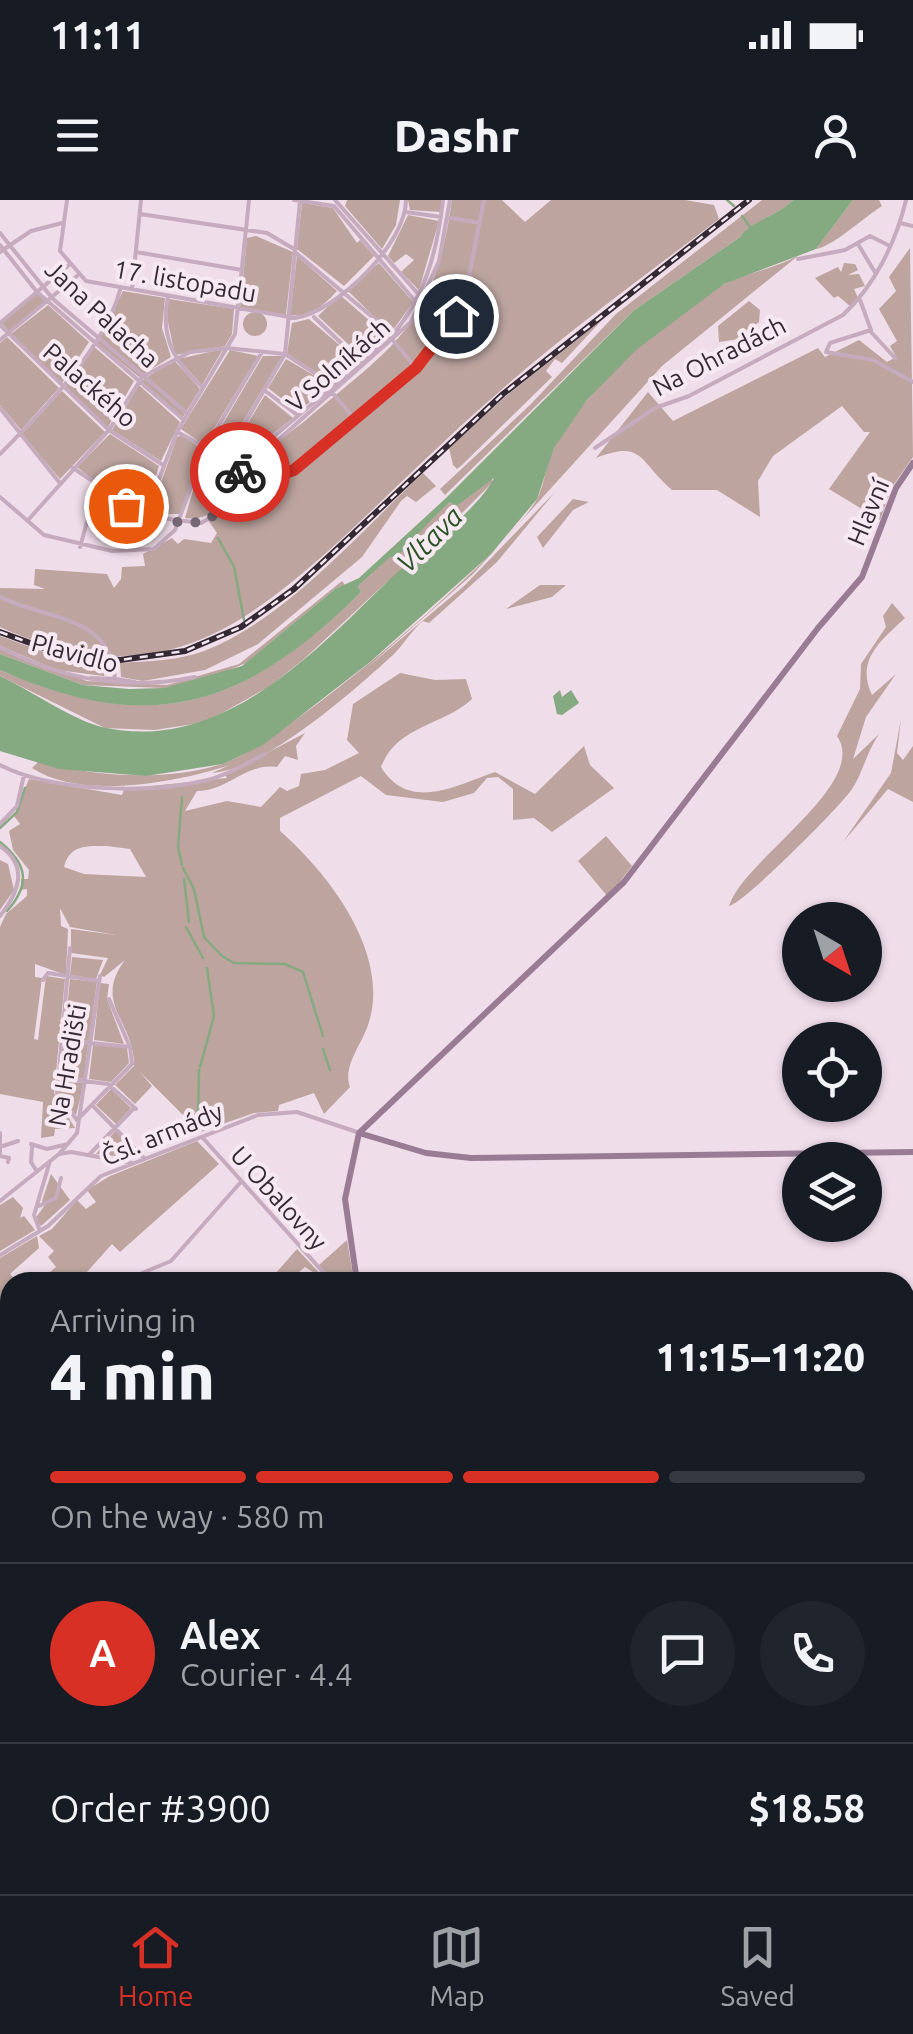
<!DOCTYPE html>
<meta charset="utf-8">
<style>
:root{--surface:#171b24;--page:#20242c;--text:#f1f3f6;--muted:#9ea1a6;--line:#363941;--accent:#d93025}
body{margin:0;font-family:Ubuntu,sans-serif;background:var(--page);color:var(--text);height:100vh;display:flex;flex-direction:column;font-size:38px;white-space:nowrap}
*{box-sizing:border-box;margin:0}
p{font-size:32px;color:var(--muted)}
.icon{flex:none;width:55px;height:55px;fill:none;stroke:currentColor;stroke-width:2;stroke-linecap:round;stroke-linejoin:round}
.map{position:relative;flex:1;overflow:hidden}
.sheet{position:absolute;left:0px;top:1072px;width:915px;height:622px;display:flex;flex-direction:column;background:var(--surface);border-radius:30px 30px 0 0;box-shadow:0 2px 8px #0004}
.sheet>*{flex:none}
.needle{width:65px;rotate:141deg}
.controls{position:absolute;left:782px;top:702px;display:grid;gap:20px}
.controls a{display:grid;place-items:center;width:100px;height:100px;border-radius:50%;background:var(--surface);box-shadow:0 2px 8px #0004;font-size:50px}
.pin{position:absolute;display:grid;place-items:center;width:85px;height:85px;color:#fff;margin:-42px;border:5px solid #fff;border-radius:50%;box-shadow:0 2px 10px #0007}
.courier{position:absolute;display:grid;place-items:center;width:100px;height:100px;margin:-50px;border:8px solid #d93025;border-radius:50%;background:#fff;color:#222;box-shadow:0 2px 12px #0007}
.summary em{font-style:normal;font-weight:800}
.summary div{display:flex;flex-direction:column-reverse}
.summary{display:flex;align-items:center;justify-content:space-between;height:170px;padding:0 50px}
h1{font-size:65px;font-weight:800;line-height:75px}
.bar{display:grid;grid-template-columns:repeat(4,1fr);gap:15px 10px;align-content:center;height:120px;padding:0 50px}
.bar i{height:12px;border-radius:8px;background:var(--line)}
.bar .current{background:var(--accent)}
.bar p{grid-column:span 4}
.line{display:flex;align-items:center;gap:25px;padding:0 50px;border-top:2px solid var(--line)}
.line div{flex:1}
.round{display:grid;place-items:center;flex:none;width:105px;height:105px;border-radius:52px;background:var(--page)}
.status{display:flex;justify-content:space-between;align-items:center;height:70px;padding:0 50px;background:var(--surface);direction:ltr}
.status svg{height:28px;fill:currentColor}
header{display:flex;justify-content:space-between;align-items:center;height:130px;padding:0 50px;background:var(--surface);font-size:45px;font-weight:800}
.dock{display:flex;justify-content:space-around;align-items:center;height:140px;border-top:2px solid var(--line);background:var(--surface);font-size:28px;color:var(--muted)}
.dock a{display:grid;justify-items:center;gap:5px}
.dock .current{color:var(--accent)}
.map>svg:first-child{display:block}
.green{fill:#bda49f;fill-rule:evenodd}
.water{fill:#85a980}
.lines{fill:none;stroke-linecap:round;stroke-linejoin:round}
.stream{stroke:#85a980;stroke-width:2.5}
.street{stroke:#c6abbe;stroke-width:4}
.secondary{stroke:#997c94;stroke-width:6}
.rail-casing{stroke:#342933;stroke-width:6}
.rail{stroke:#f7e9f2;stroke-width:2.5;stroke-dasharray:8;stroke-linecap:butt}
.done{stroke:#756873;stroke-width:10;stroke-dasharray:0 18}
.route{stroke:#d93025;stroke-width:12}
.labels{text-anchor:middle;dominant-baseline:central;stroke-width:8;stroke-linejoin:round;paint-order:stroke}
.street-label{font-size:25px;fill:#342933;stroke:#f7e9f2}
.water-label{font-size:28px;font-style:italic;fill:#295123;stroke:#f7e9f2}
</style>
<div class="status"><b>11:11</b><svg viewBox="0 0 49 12"><path d="M0 12V9h3v3zM5 12V6h3v6zM10 12V3h3v9zM15 12V0h3v12zM26 1h20v11H26zM47 4h2v5h-2z"/></svg></div>
<header><svg class="icon" aria-label="menu" viewBox="0 0 24 24"><path d="M4 6h16M4 12h16M4 18h16"/></svg>Dashr<svg class="icon" aria-label="person" viewBox="0 0 24 24"><circle cx="12" cy="8" r="4"/><path d="M4 21q1-7 8-7t8 7"/></svg></header>
<div class="map">
<svg width="913" height="1694" viewBox="0 0 913 1694">
<rect width="100%" height="100%" fill="#efdde9"/>
<!-- green -->
<path class="green" d="M347,0H400L396,25L382,49L345,6Z
M408,0H442L441,12L410,10Z
M452,0H502L525,22L551,0H685L714,5L719,19C646,75 569,130 499,192C448,236 399,285 350,331C240,433 153,496 0,427V388L45,389L34,385L35,369L107,374L114,388L121,379L122,367L145,366L143,354L172,338L178,344L184,339L211,343L217,333L208,320L219,314L245,267L285,276L359,222L361,215L421,165L458,112L419,163L294,269L272,273L256,266C264,249 290,233 306,220C397,143 434,126 452,0Z
M762,0H793C777,16 754,20 740,37L633,111L445,295L440,289L530,205L616,114Z
M853,0H879L882,6C864,17 834,46 816,49Z
M302,3L333,8L357,43L360,40L374,56L344,86L297,49Z
M408,15L439,21L419,90L401,72L414,60L406,54L394,63L388,56Z
M256,36L293,52L286,115L240,107L247,38Z
M910,48L913,257L892,287L880,320L829,289L870,232H864L842,206L773,256L758,281L760,317L717,290H672C639,262 644,239 596,258L648,192L673,221L818,148L825,157L859,140L887,162L896,157L890,146L897,141L879,109L896,91L889,77Z
M799,55L662,166L473,374L364,470L464,386L555,292L497,362L429,423L423,421C411,431 405,443 393,455C352,492 266,569 212,573L230,565C178,582 82,601 32,568L38,562C97,576 160,582 219,565C279,548 506,355 537,299C545,283 546,264 554,248C563,232 577,212 589,198C624,158 673,108 722,85C746,73 775,69 799,55Z
M297,56L337,91C324,105 310,118 290,115Z
M379,63L413,102L391,133L347,90Z
M844,63L855,64L858,70L848,75L859,74L865,86L854,89L858,98L850,106L838,96L834,98L815,78L838,67L841,72Z
M123,91L165,98L162,128L171,157L139,177L97,143Z
M37,94L46,102L9,131L1,123Z
M340,95L386,135L363,158L318,116Z
M169,99L234,109L232,134L225,146L175,155L166,113Z
M749,101L760,110L759,122L738,139L719,142L718,126Z
M48,105L89,142L62,183L11,134Z
M243 124a12 12 0 1 1 24 0a12 12 0 1 1-24 0Z
M309,119L357,160L331,185L287,153L292,123Z
M603,119L562,163L555,159L546,171L552,177L462,265L457,269L453,265L449,248L506,196Z
M7,137L59,188L21,230L0,205V143Z
M92,145L134,181L108,227L65,186Z
M223,149L202,185L178,159Z
M230,150L258,156L204,245L181,229Z
M263,156H282L224,254L239,270C224,296 218,322 185,318L202,259Z
M286,159L315,176L325,188L299,212L268,188Z
M174,160L200,189L183,217L141,181Z
M139,185L180,222L161,261L112,230Z
M62,191L105,232L60,279L22,234Z
M265,195L293,218L243,257L233,247Z
M110,234L159,266L145,310L119,300L77,267Z
M182,235L204,250L180,314H150L177,237Z
M423,273L436,286L416,302L407,296L401,301L362,357L258,444L205,470L143,481L121,477L120,463C148,461 177,461 204,451C285,420 360,332 423,273Z
M490,276L493,282L402,373L389,380L304,459L270,486L206,522L155,530L105,528L0,476V470C154,537 244,507 361,392L358,386L437,313L450,302L455,307Z
M573,299L589,302L573,310L543,348L537,337Z
M342,381L345,385L335,389L246,463L207,479L164,488L83,485L0,454V448L87,481L167,485L239,464Z
M540,385H566L552,397L506,409Z
M892,403L905,418C882,440 855,459 872,495L896,474L866,517L853,559L879,534C866,553 862,575 852,589C840,607 744,703 729,706C744,659 870,584 837,536L860,489L861,464L886,427L883,416Z
M0,436L55,456L106,462L104,476L111,477L57,470L0,446Z
M400,473L435,480L466,479L472,499C443,526 397,525 381,567C409,613 457,585 495,572L535,594L584,546L590,565L614,588L552,632L534,618L513,620V589L498,577L487,578L474,593L443,602L386,595L361,576L280,618V631C329,674 390,753 369,822C363,843 342,866 350,887L324,914L314,893L279,905L278,911L254,913L200,932L139,871L152,886L135,904L115,885L134,866C135,821 92,804 125,760L104,777L100,775L108,758L71,753V729L116,735L70,727L60,708L61,726L68,729L66,775L35,764V777L42,778L34,839L38,840L46,776L65,779L54,893L75,928L55,929L54,936L41,938L43,902L0,894V727L6,714L27,696V689L21,690V679H28L29,670L13,650L9,631L20,624L14,616L29,579L122,595L124,589L227,578L225,575L305,533L296,546L298,560L285,556L277,567C244,563 229,591 197,591L185,611L227,601L261,607L280,587L287,591L299,586L301,574L325,570L359,553L347,540L353,504ZM107,646L130,649L146,677L84,674L64,667C70,644 87,646 107,646Z
M901,519L897,553L903,560L913,546V602L888,589L843,642L891,573Z
M606,636L632,666L608,697L578,661Z
M0,660L8,664L14,690L0,710Z
M72,757L103,760L96,779L70,775Z
M70,779L97,782L89,841L64,838Z
M100,783L109,784L107,799L124,844L94,840Z
M63,842L88,844L84,879L61,876Z
M93,845L127,848L129,863L111,882L89,879Z
M60,881L84,883L76,915L58,892Z
M111,889L131,908L116,924L96,905Z
M116,930L140,953L137,958L96,954Z
M197,941L219,964L120,1052L112,1044L78,1082H38L56,1067L48,1057L54,1051L39,1036L52,1029L77,1000L86,1009L96,1002L87,990L110,976Z
M51,974L70,1000L41,1026L35,1019L45,1005L42,1001Z
M13,997L23,1008L20,1018L24,1016L35,1030L0,1051V1005Z
M37,1036L39,1048L10,1074L17,1082H10V1113L0,1122V1058Z
M347,1040L354,1082H335L319,1065Z
M297,1049L328,1082L305,1067L297,1074L300,1082H268Z
M905,1221L913,1231V1338L905,1340Z
M905,1665L913,1667V1694H874L873,1685H905Z"/>
<!-- water -->
<path class="water" d="M793,0H853L816,49L724,84L636,150L587,200L554,248L537,299L491,354L370,462L263,545L223,564L146,576L59,569L0,551V476C28,489 75,521 102,527C219,554 312,455 387,382C414,356 477,312 494,278L455,307L450,302C431,318 415,339 395,358L390,357L358,386L361,392C247,506 152,538 0,470V454L83,485L129,489L164,488L242,466L335,389L359,378L446,298L633,111L740,37C753,20 777,16 793,0Z
M560,490L562,497L571,490L579,503L562,515L557,514L553,496Z"/>
<g class="lines">
<!-- stream -->
<path class="stream" d="M727,0L734,6
M742,16L750,27
M218,338L234,367L244,420
M182,597L178,647L182,665
M0,628L17,612L25,588
M0,642C26,663 32,683 7,711
M183,668L194,689L204,737L222,756L234,763L285,764L303,772L323,836
M184,679L189,722
M186,727L203,758
M323,849L330,870
M200,867L214,816L207,768
M198,921L199,870"/>
<!-- street -->
<path class="street" d="M67,0L60,51L86,81L295,118C336,112 406,44 406,0
M294,0L334,6
M335,0L421,97
M334,6L415,101
M406,12L441,17
M140,14L267,33L294,49
M450,18L480,23
M900,23L913,26
M0,33L53,99L188,214
M858,44L876,74
M0,45L37,92L184,220
M0,52L31,31L62,23
M136,52L242,70
M295,52L376,120L416,168
M798,59L845,50L870,36L888,45
M132,89L141,0
M168,96C160,137 173,161 203,188
M860,100L871,130L830,143L826,152L873,160L913,182
M314,117L361,162
M0,123L69,65
M0,125L109,230L163,265
M871,132L895,158
M0,140L77,76
M264,190L296,214
M0,208L59,282
M177,232L206,247
M595,248L655,208L689,196L843,115C875,85 896,42 906,0
M229,249L226,254L240,265L246,263
M230,249L266,273L294,271L433,149L455,116L467,86L484,0
M230,249L285,154L300,1
M0,254C42,212 105,148 120,90
M251,264L411,122L439,61L450,0
M73,268L145,316L201,323L215,315L247,259L390,138C425,98 437,52 443,0
M0,297L44,335L112,351L154,349L175,330L206,247L262,152
M145,316L177,232L235,134L249,0
M29,319L109,230L142,177L190,152L227,148L285,154L316,174L355,219
M80,347L87,322L107,294
M0,397C47,420 112,415 115,479L91,478
M0,447C63,480 126,491 195,477
M115,479L135,482
M0,565C53,592 149,594 208,580C228,575 247,563 265,554
M0,624L17,606L24,575
M0,646C29,666 19,692 0,716
M70,748L57,893L77,920
M43,780L48,773L99,781
M62,840L130,847
M59,878L108,884L136,909
M92,905L144,958
M77,920L132,864L130,847L109,799
M0,933V953
M202,937L332,1082
M31,944L47,949L68,944
M3,946L18,941
M32,947L31,962L36,970
M59,954L77,933L100,776
M89,955L134,908
M0,956L9,958L8,962
M0,1001L59,954L71,952L132,963
M39,1006L56,998L61,978
M40,1031L34,1015L50,961
M0,1055L48,1026L101,976L258,915L297,912L357,932
M132,1082L142,1073L171,1061L240,983
M0,1246L10,1230"/>
<!-- secondary -->
<path class="secondary" d="M359,933L426,953L471,958L913,952
M357,1082L345,999L359,933L624,682L818,428L862,377L896,288L913,263
M0,1539L10,1530"/>
<!-- rail casing -->
<g class="rail-casing">
<path id="rail" d="M0,432L55,452L120,460L185,451L241,427L294,389L503,194L749,0"/>
</g>
<!-- rail -->
<use href="#rail" class="rail"/>
</g>
<g class="lines">
<!-- done -->
<path class="done" d="M126,306C147,316 197,334 216,313C226,302 233,285 240,272"/>
<!-- route -->
<path class="route" d="M240,272L246,264L278,275L294,270L416,168L456,116"/>
</g>
<g class="labels">
<!-- street labels -->
<g class="street-label">
<text transform="translate(185 81) rotate(10)">17. listopadu</text>
<text transform="translate(102 114) rotate(43)">Jana Palacha</text>
<text transform="translate(719 156) rotate(-27)">Na Ohradách</text>
<text transform="translate(338 165) rotate(-41)">V Solníkách</text>
<text transform="translate(90 185) rotate(41)">Palackého</text>
<text transform="translate(868 312) rotate(-67)">Hlavní</text>
<text transform="translate(75 453) rotate(15)">Plavidlo</text>
<text transform="translate(67 865) rotate(-80)">Na Hradišti</text>
<text transform="translate(162 934) rotate(-22)">Čsl. armády</text>
<text transform="translate(279 998) rotate(48)">U Obalovny</text>
</g>
<!-- water labels -->
<g class="water-label">
<text transform="translate(429 339) rotate(-45)">Vltava</text>
</g>
</g>
</svg>
<div class="controls">
<a><svg class="needle" viewBox="-14 -14 28 28"><path d="M0-13l5 13h-10z" fill="#e53935"/><path d="M0 13l5-13h-10z" fill="#9ea1a6"/></svg></a>
<a><svg class="icon" aria-label="locate" viewBox="0 0 24 24"><circle cx="12" cy="12" r="6"/><path d="M12 2v4M12 18v4M2 12h4M18 12h4"/></svg></a>
<a><svg class="icon" aria-label="layers" viewBox="0 0 24 24"><path d="M12 4l9 5-9 5-9-5zM3 14l9 5 9-5"/></svg></a>
</div>
<div class="pin" style="left:126px;top:306px;background:#ea580c"><svg class="icon" aria-label="bag" viewBox="0 0 24 24"><path d="M5 8h14l-1 12H6zM9 8a3 3 0 0 1 6 0"/></svg></div>
<div class="pin" style="left:456px;top:116px;background:#1f2937"><svg class="icon" aria-label="home" viewBox="0 0 24 24"><path d="M3 11l9-7 9 7M6 9v11h12V9"/></svg></div>
<div class="courier" style="left:240px;top:272px"><svg class="icon" aria-label="bike" viewBox="0 0 24 24"><circle cx="6" cy="16" r="4"/><circle cx="18" cy="16" r="4"/><path d="M6 16l4-8h5l3 8M10 8l3 8H6M13 5h3"/></svg></div>
<section class="sheet">
<div class="summary"><div><h1>4 min</h1><p>Arriving in</p></div><em>11:15–11:20</em></div>
<div class="bar"><i class="current"></i><i class="current"></i><i class="current"></i><i></i><p>On the way · 580 m</p></div>
<div class="line" style="height:180px"><b class="round" style="background:var(--accent);color:#fff">A</b><div><b>Alex</b><p>Courier · 4.4</p></div><a class="round"><svg class="icon" aria-label="chat" viewBox="0 0 24 24"><path d="M4 5h16v11H9l-5 4z"/></svg></a><a class="round"><svg class="icon" aria-label="phone" viewBox="0 0 24 24"><path d="M5 4h4l2 5-3 2q2 4 5 5l2-3 5 2v4C11 20 4 13 5 4z"/></svg></a></div>
<div class="line" style="height:130px"><div>Order #3900</div><b>$18.58</b></div>
</section>
</div>
<nav class="dock">
<a class="current"><svg class="icon" aria-label="home" viewBox="0 0 24 24"><path d="M3 11l9-7 9 7M6 9v11h12V9"/></svg>Home</a>
<a><svg class="icon" aria-label="map" viewBox="0 0 24 24"><path d="M3 6l6-2 6 2 6-2v14l-6 2-6-2-6 2zM9 4v14M15 6v14"/></svg>Map</a>
<a><svg class="icon" aria-label="saved" viewBox="0 0 24 24"><path d="M7 4h10v16l-5-4-5 4z"/></svg>Saved</a>
</nav>
